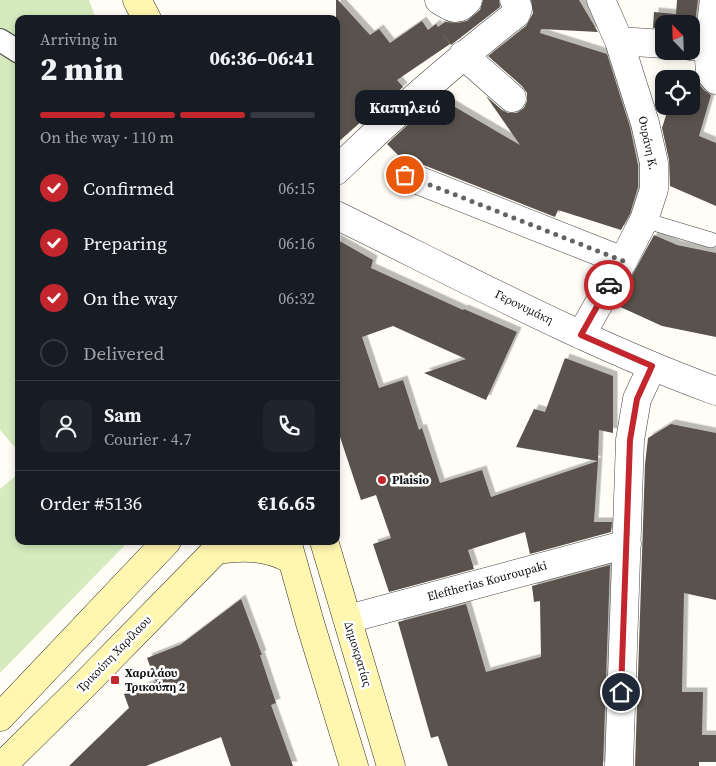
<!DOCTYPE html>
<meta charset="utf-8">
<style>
:root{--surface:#171b24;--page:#20242c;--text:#f1f3f6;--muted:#9ea1a6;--line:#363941;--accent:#c4262e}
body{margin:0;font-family:"Source Serif 4",serif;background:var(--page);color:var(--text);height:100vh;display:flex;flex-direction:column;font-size:19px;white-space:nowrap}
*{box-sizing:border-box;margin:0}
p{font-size:16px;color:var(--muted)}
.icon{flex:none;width:28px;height:28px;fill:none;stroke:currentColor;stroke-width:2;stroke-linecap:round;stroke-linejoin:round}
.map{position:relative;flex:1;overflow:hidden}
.sheet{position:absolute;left:15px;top:15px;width:325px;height:530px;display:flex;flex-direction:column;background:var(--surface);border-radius:10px;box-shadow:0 2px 8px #0003}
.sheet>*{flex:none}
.needle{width:32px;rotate:337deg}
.buttons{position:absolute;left:655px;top:15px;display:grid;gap:10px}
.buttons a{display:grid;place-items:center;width:45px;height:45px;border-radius:10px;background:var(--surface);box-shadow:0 2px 8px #0003;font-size:25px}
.pin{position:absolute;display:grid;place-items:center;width:42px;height:42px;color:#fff;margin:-21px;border:2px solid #fff;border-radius:50%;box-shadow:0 1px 5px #0007}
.courier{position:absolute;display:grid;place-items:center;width:50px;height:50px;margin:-25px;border:4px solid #c4262e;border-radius:50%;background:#fff;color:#222;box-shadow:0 1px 6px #0007}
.bubble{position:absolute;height:35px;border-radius:10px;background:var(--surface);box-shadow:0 2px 8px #0003;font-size:16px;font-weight:800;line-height:35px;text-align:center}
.summary em{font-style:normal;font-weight:800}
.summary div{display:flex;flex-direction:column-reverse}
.summary{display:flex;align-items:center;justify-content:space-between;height:85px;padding:0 25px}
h1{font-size:32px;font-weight:800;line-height:38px}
.bar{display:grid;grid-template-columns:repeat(4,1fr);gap:8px 5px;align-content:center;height:60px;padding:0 25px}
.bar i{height:6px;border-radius:4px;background:var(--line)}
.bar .active{background:var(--accent)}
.bar p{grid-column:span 4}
.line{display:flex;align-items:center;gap:12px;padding:0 25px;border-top:1px solid var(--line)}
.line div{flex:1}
.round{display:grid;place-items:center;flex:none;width:52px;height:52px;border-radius:10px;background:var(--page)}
ol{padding:0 25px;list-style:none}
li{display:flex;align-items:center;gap:15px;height:55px}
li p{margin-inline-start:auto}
li .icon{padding:5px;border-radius:50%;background:var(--accent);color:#fff;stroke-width:4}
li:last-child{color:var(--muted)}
li i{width:28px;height:28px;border:2px solid var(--line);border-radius:50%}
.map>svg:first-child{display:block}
.green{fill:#d5ebbd}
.building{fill:#5a524d;filter:url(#shadow)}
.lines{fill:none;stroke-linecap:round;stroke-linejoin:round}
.service-casing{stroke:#444;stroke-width:16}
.pedestrian-casing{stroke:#444;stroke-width:24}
.minor-casing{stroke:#444;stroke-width:29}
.tertiary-casing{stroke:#444;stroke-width:29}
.secondary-casing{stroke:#333;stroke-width:29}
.service{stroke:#fff;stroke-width:15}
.pedestrian{stroke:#fff;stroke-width:22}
.minor{stroke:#fff;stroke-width:28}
.tertiary{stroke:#fff;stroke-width:28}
.secondary{stroke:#fff6b0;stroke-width:28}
.done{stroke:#646461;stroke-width:5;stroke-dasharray:0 9}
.route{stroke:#c4262e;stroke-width:6}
.poi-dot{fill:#c4262e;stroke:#fff;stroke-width:2}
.labels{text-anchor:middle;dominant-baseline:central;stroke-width:5;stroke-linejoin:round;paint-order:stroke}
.street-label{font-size:12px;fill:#111;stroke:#fff}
.poi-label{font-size:12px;font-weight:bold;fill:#111;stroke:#fff;text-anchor:start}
</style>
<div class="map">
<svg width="716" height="766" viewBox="0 0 716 766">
<defs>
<filter id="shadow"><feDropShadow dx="4.5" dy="-4.5" stdDeviation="0" flood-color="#0004"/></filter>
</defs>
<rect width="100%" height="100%" fill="#fffdf5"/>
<!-- green -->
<path class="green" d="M0,0H89L96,19H19V452L0,430Z
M19,473V541H129L0,673V489Z"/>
<!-- building -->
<path class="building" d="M336,0H338L370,35L379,29L390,43L422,21L428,30L436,24L438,27L445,22L458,23L467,21L480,10L483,0H499L500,7L451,45L440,30L450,44L397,80L403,87L365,121L364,119L336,144Z
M531,0H579L598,32L541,29L540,33L607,54L630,127L638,165V187L630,214L621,230L558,210L555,217L411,160H403L387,144L425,109L438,122L450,104L520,145L486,96L502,110L508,113H517L524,108L527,101V93L522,86L488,56L526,26L533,13Z
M677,0H698L694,31L691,30V24H664V28H653L654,12L676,14Z
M691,81L698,83L704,90L711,95L699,136L716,143V206L670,186L669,160L662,128L669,106H691Z
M654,235L677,245L716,253V337L662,326L616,305Z
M336,239L373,260L371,268L463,310L464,309L517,332L486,400L424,373L466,359L393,326L362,337L379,388L403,380L419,430L422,428L440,483L482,470L491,497L598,461L594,522H612L611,532L530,554L525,532L468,550L474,569L389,592L373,544L391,538L376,495L361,500L336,425Z
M565,358L613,376V433L599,430L598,461L516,447L534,409L545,412Z
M671,424L716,433V600L684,593L682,692H703L702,735H716V762H699V766H635L645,464L648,438Z
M610,565L603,766H448L438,736L431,738L398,622L466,604L486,672L541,657L540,601L534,602L532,586Z
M241,599L262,655H260L276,703L271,705L293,766H231L221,737L146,766H69L129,708L124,694L156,682L147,658L180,645Z"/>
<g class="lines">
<!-- service casing -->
<g class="service-casing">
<path id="service" d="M644,220L711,240"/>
</g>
<!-- pedestrian casing -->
<g class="pedestrian-casing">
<path id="pedestrian" d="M0,40L19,52"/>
</g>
<!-- minor casing -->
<g class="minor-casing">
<path id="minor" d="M439,0C451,8 458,13 468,0
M619,41L664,44
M691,46L708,47L714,0
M708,47L710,73L716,80
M463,55L512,98
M336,171C393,115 453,63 516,14L518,8L514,0
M405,175L623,261
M581,335L623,261L644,220L654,189V163L645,123L619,41L601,0
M348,619L627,544
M619,766L630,440L637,399L652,367"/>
</g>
<!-- tertiary casing -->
<g class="tertiary-casing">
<path id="tertiary" d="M336,215C461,276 585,343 716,391"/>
</g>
<!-- secondary casing -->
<g class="secondary-casing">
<path id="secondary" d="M137,0L147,19
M287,541L310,623L354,766
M324,541L391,766
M217,550C244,546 268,546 292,560
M0,717L167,541
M2,766L85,684L225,541"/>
</g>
<!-- service -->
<use href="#service" class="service"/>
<!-- pedestrian -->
<use href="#pedestrian" class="pedestrian"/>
<!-- minor -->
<use href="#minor" class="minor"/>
<!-- tertiary -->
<use href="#tertiary" class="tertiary"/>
<!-- secondary -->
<use href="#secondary" class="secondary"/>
</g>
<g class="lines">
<!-- done -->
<path class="done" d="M405,175L623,261L609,285"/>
<!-- route -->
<path class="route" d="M609,285L581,335L652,366L637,399L630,440L621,692"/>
</g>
<!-- markers -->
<g class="poi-dot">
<circle cx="382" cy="480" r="5"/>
<rect x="110" y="675" width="10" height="10" rx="2.5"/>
</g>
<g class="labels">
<!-- street labels -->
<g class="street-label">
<text transform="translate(648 143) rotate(78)">Ουράνη Κ.</text>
<text transform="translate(524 307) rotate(26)">Γερονυμάκη</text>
<text transform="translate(487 581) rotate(-15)">Eleftherias Kouroupaki</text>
<text transform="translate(114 654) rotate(-46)">Τρικούπη Χαρίλαου</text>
<text transform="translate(358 654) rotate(73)">Δημοκρατίας</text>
</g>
<!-- poi labels -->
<g class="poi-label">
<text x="392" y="480">Plaisio</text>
<text x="125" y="673">Χαριλάου<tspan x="125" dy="14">Τρικούπη 2</tspan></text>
</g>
</g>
</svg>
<div class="buttons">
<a><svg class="needle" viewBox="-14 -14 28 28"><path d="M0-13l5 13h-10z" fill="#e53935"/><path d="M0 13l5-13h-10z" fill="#9ea1a6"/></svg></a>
<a><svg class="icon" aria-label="locate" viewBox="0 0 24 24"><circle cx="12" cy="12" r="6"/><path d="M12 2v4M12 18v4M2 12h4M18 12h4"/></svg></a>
</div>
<div class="pin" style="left:405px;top:175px;background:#ea580c"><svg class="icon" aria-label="bag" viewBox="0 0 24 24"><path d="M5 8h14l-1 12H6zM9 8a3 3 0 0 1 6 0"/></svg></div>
<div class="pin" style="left:621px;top:692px;background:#1f2937"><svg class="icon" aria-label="home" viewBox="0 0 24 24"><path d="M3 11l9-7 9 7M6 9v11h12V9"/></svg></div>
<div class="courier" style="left:609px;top:285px"><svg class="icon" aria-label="car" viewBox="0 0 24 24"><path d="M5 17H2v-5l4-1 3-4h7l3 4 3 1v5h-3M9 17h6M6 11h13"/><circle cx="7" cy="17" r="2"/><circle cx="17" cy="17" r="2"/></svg></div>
<div class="bubble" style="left:355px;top:90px;width:100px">Καπηλειό</div>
<section class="sheet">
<div class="summary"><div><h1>2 min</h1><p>Arriving in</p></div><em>06:36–06:41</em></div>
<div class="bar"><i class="active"></i><i class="active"></i><i class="active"></i><i></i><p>On the way · 110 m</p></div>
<ol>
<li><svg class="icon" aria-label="check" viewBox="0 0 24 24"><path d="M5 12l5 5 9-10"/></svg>Confirmed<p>06:15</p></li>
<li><svg class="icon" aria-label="check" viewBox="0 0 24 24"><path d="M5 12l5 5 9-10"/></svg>Preparing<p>06:16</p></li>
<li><svg class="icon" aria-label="check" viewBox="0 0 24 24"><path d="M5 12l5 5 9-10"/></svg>On the way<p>06:32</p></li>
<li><i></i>Delivered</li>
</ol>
<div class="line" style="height:90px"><a class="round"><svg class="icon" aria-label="person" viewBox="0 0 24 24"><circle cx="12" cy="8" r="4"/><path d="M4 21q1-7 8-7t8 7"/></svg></a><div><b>Sam</b><p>Courier · 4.7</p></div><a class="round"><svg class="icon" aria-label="phone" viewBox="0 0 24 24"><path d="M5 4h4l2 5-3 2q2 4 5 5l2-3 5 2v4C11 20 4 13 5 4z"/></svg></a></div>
<div class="line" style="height:65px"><div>Order #5136</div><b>€16.65</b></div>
</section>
</div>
